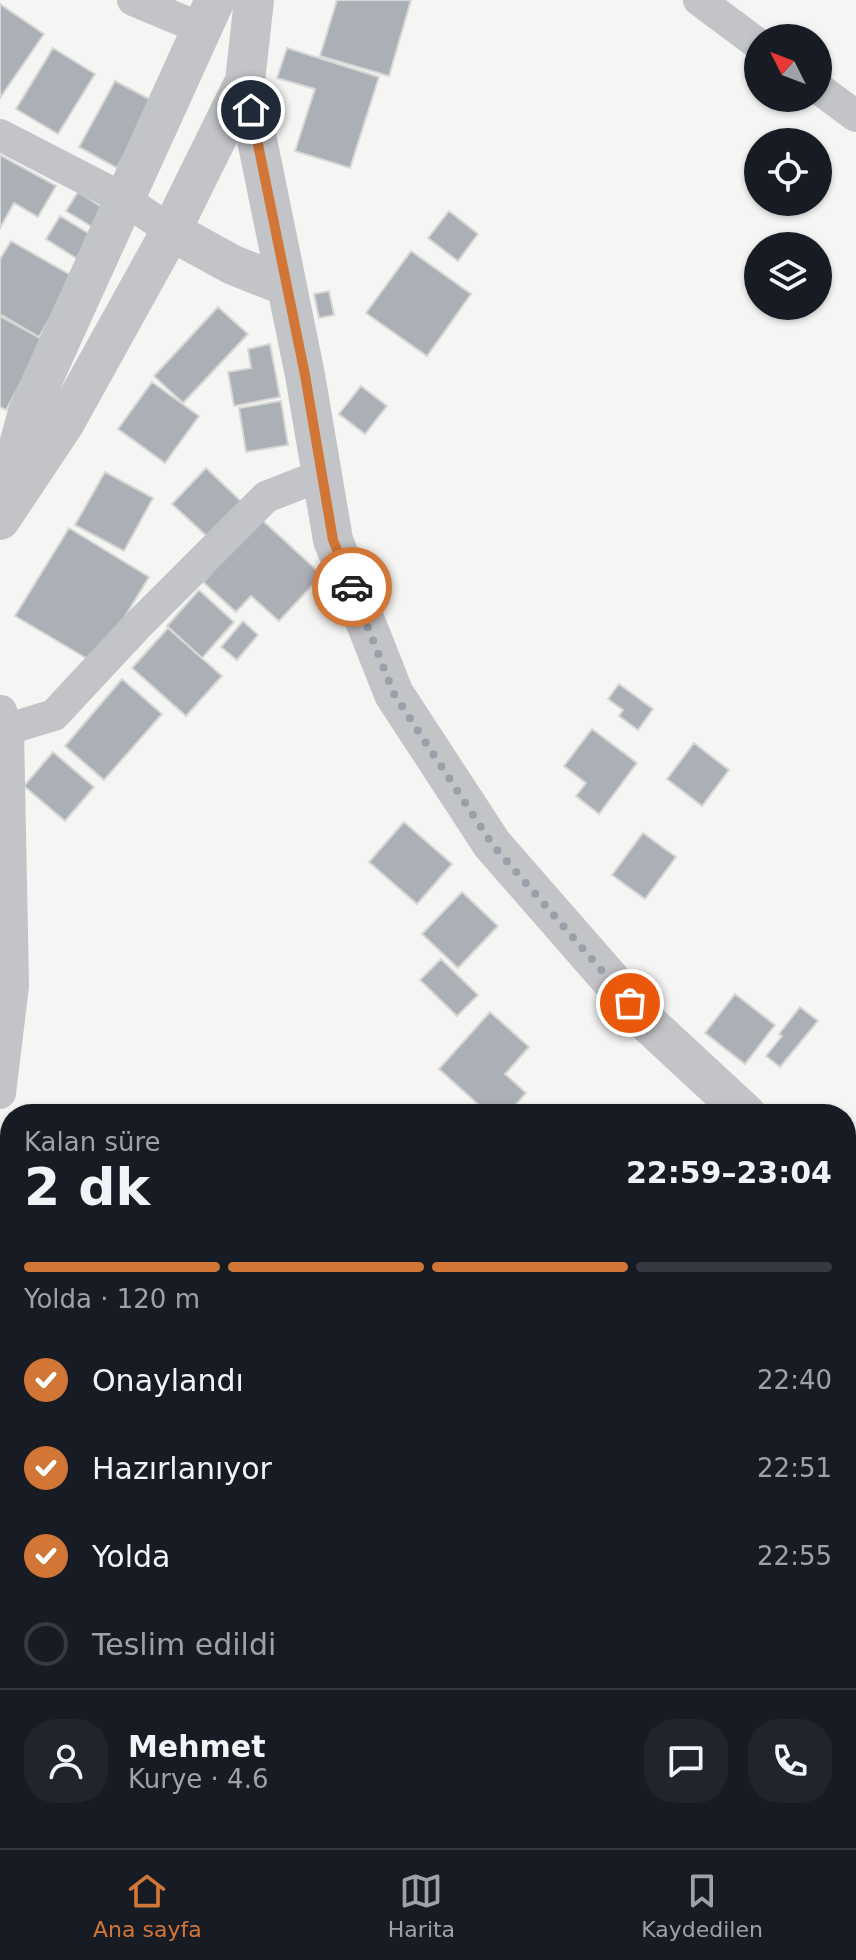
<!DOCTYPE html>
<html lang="tr">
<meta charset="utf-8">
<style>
:root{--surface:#171b24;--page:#20242c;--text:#f1f3f6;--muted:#9ea1a6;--line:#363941;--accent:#d27637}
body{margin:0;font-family:"DejaVu Sans",sans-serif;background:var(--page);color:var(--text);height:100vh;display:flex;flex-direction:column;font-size:30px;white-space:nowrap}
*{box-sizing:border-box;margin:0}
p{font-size:26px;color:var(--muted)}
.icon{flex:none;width:44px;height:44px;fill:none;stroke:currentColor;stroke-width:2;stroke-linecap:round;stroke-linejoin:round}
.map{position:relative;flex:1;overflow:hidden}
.panel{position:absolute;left:0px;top:1104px;width:856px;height:744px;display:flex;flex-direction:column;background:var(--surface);border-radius:32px 32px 0 0;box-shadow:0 2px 6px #0004}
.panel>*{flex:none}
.needle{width:52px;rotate:312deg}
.fabs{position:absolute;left:744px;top:24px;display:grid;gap:16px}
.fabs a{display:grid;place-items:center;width:88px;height:88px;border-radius:50%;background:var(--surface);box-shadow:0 2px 6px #0004;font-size:40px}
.pin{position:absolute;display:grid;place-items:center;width:68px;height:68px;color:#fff;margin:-34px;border:4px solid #fff;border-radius:50%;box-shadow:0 2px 8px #0007}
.courier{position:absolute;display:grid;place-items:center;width:80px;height:80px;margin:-40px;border:6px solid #d27637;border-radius:50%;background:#fff;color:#222;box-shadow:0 2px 10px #0007}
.overview em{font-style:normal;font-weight:700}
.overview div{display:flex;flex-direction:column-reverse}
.overview{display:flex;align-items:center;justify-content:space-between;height:136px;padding:0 24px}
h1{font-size:52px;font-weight:700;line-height:60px}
.bar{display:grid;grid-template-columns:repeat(4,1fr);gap:12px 8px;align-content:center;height:96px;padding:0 24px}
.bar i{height:10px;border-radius:6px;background:var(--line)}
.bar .current{background:var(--accent)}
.bar p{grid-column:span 4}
.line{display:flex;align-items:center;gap:20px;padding:0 24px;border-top:2px solid var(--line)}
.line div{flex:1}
.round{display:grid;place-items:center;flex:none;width:84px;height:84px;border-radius:32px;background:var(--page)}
ol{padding:0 24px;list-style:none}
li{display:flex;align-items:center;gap:24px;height:88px}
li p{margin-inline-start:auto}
li .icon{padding:8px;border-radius:50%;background:var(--accent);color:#fff;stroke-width:4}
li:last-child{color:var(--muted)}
li i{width:44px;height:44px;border:4px solid var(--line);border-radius:50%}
.tabs{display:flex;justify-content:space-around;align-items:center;height:112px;border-top:2px solid var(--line);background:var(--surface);font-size:22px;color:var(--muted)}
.tabs a{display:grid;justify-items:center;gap:4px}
.tabs .current{color:var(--accent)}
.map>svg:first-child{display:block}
.building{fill:#abafb6;stroke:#d7d7d5;stroke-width:2}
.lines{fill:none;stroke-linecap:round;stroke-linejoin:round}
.minor{stroke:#c2c4c8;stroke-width:32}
.tertiary{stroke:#c2c4c8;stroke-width:40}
.done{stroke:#99a0a9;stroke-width:8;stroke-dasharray:0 14.4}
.route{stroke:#d27637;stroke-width:10}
</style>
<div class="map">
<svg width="856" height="1848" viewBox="0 0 856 1848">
<rect width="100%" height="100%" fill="#f5f6f3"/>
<!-- building -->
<path class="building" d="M337,0H411L389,76L320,56Z
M0,4L44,34L0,98Z
M53,48L95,74L58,134L16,109Z
M287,48L379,77L350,168L295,151L315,89L277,78Z
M115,81L153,101L117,168L79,147Z
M0,155L56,186L38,217L14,203L0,228Z
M78,192L111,213L99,231L66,211Z
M449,211L478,234L458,261L428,238Z
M60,216L93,236L79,260L46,239Z
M11,241L74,277L39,337L0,314V259Z
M411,251L471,294L427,356L366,313Z
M329,291L334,315L319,318L314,294Z
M218,307L248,334L183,403L154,376Z
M0,316L44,340L6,410L0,407Z
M270,344L280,397L234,406L228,372L251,368L248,349Z
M152,382L199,416L165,463L118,429Z
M361,386L387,406L365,434L339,414Z
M281,401L288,445L246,452L239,408Z
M206,468L244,504L211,540L172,504Z
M105,472L153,498L124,551L75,525Z
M261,519L322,575L279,621L251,596L236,612L203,582Z
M69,528L149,577L96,664L15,616Z
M199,590L234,622L202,658L167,626Z
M243,621L258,635L237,660L221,647Z
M168,628L222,676L186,716L132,668Z
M122,679L162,714L104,780L65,746Z
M619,684L653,709L638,730L619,716L623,710L608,699Z
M592,729L637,763L599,814L576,796L586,783L564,766Z
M694,743L729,770L702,806L667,779Z
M53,752L94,787L65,821L24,786Z
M404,822L452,864L417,904L369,862Z
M643,833L676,857L645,899L612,875Z
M462,892L498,926L458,968L422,934Z
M441,959L478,995L457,1016L420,980Z
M735,994L775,1025L745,1064L705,1033Z
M800,1007L818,1021L780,1067L766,1056L782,1036L779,1034Z
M490,1012L529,1047L505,1074L526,1093L507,1114H489L439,1069Z
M10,1529V1572L0,1565V1542Z"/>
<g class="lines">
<!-- minor -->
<path class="minor" d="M133,0L200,28
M699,0L758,44
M818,88L856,116
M0,135L124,199L171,231
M8,729L54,715L136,627L266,497L322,475
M0,1093L13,986L8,729L1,711"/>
<!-- tertiary -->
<path class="tertiary" d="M245,81L305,375L333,540L394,694L492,844L650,1025L746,1114
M171,231L233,265L286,286
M7,489L28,412L215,0
M0,520L64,424L171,231L245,81L254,0
M846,1206L856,1215"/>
</g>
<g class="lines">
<!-- done -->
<path class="done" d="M352,587L394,694L492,844L630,1003"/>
<!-- route -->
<path class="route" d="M251,110L305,375L333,540L352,587"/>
</g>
</svg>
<div class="fabs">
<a><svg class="needle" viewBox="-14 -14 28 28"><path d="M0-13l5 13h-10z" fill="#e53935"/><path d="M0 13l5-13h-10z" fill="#9ea1a6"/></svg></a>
<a><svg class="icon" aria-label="locate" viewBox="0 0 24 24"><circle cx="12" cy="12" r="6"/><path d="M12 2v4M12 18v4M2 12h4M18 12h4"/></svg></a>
<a><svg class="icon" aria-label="layers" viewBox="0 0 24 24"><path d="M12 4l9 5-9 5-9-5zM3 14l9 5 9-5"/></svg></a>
</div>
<div class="pin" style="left:630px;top:1003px;background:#ea580c"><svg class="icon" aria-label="bag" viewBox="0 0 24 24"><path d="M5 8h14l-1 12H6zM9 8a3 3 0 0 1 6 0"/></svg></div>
<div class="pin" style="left:251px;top:110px;background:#1f2937"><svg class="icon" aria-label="home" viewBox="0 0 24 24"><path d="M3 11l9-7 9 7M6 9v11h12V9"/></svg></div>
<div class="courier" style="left:352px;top:587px"><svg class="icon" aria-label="car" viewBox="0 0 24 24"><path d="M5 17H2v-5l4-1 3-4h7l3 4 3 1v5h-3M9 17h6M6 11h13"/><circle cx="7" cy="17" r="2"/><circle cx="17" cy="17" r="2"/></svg></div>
<section class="panel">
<div class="overview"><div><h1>2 dk</h1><p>Kalan süre</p></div><em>22:59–23:04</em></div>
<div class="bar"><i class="current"></i><i class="current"></i><i class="current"></i><i></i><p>Yolda · 120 m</p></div>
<ol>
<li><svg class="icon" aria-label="check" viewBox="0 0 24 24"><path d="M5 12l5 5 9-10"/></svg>Onaylandı<p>22:40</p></li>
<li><svg class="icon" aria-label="check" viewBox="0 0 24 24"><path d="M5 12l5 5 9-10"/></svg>Hazırlanıyor<p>22:51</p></li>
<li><svg class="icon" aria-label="check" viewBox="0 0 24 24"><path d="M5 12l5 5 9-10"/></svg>Yolda<p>22:55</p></li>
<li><i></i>Teslim edildi</li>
</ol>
<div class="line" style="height:144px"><a class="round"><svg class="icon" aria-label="person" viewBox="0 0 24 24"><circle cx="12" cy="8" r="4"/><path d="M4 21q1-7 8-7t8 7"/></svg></a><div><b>Mehmet</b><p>Kurye · 4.6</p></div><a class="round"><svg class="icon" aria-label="chat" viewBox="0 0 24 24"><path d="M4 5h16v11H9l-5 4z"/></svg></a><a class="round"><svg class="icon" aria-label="phone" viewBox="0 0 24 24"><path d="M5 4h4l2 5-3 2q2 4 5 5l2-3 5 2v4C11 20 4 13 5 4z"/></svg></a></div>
</section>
</div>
<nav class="tabs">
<a class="current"><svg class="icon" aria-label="home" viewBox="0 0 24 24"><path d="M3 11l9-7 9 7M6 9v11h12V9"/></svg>Ana sayfa</a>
<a><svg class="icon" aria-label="map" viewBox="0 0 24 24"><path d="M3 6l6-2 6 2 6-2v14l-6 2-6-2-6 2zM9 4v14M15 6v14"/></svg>Harita</a>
<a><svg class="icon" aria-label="saved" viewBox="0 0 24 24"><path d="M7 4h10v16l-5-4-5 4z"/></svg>Kaydedilen</a>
</nav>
